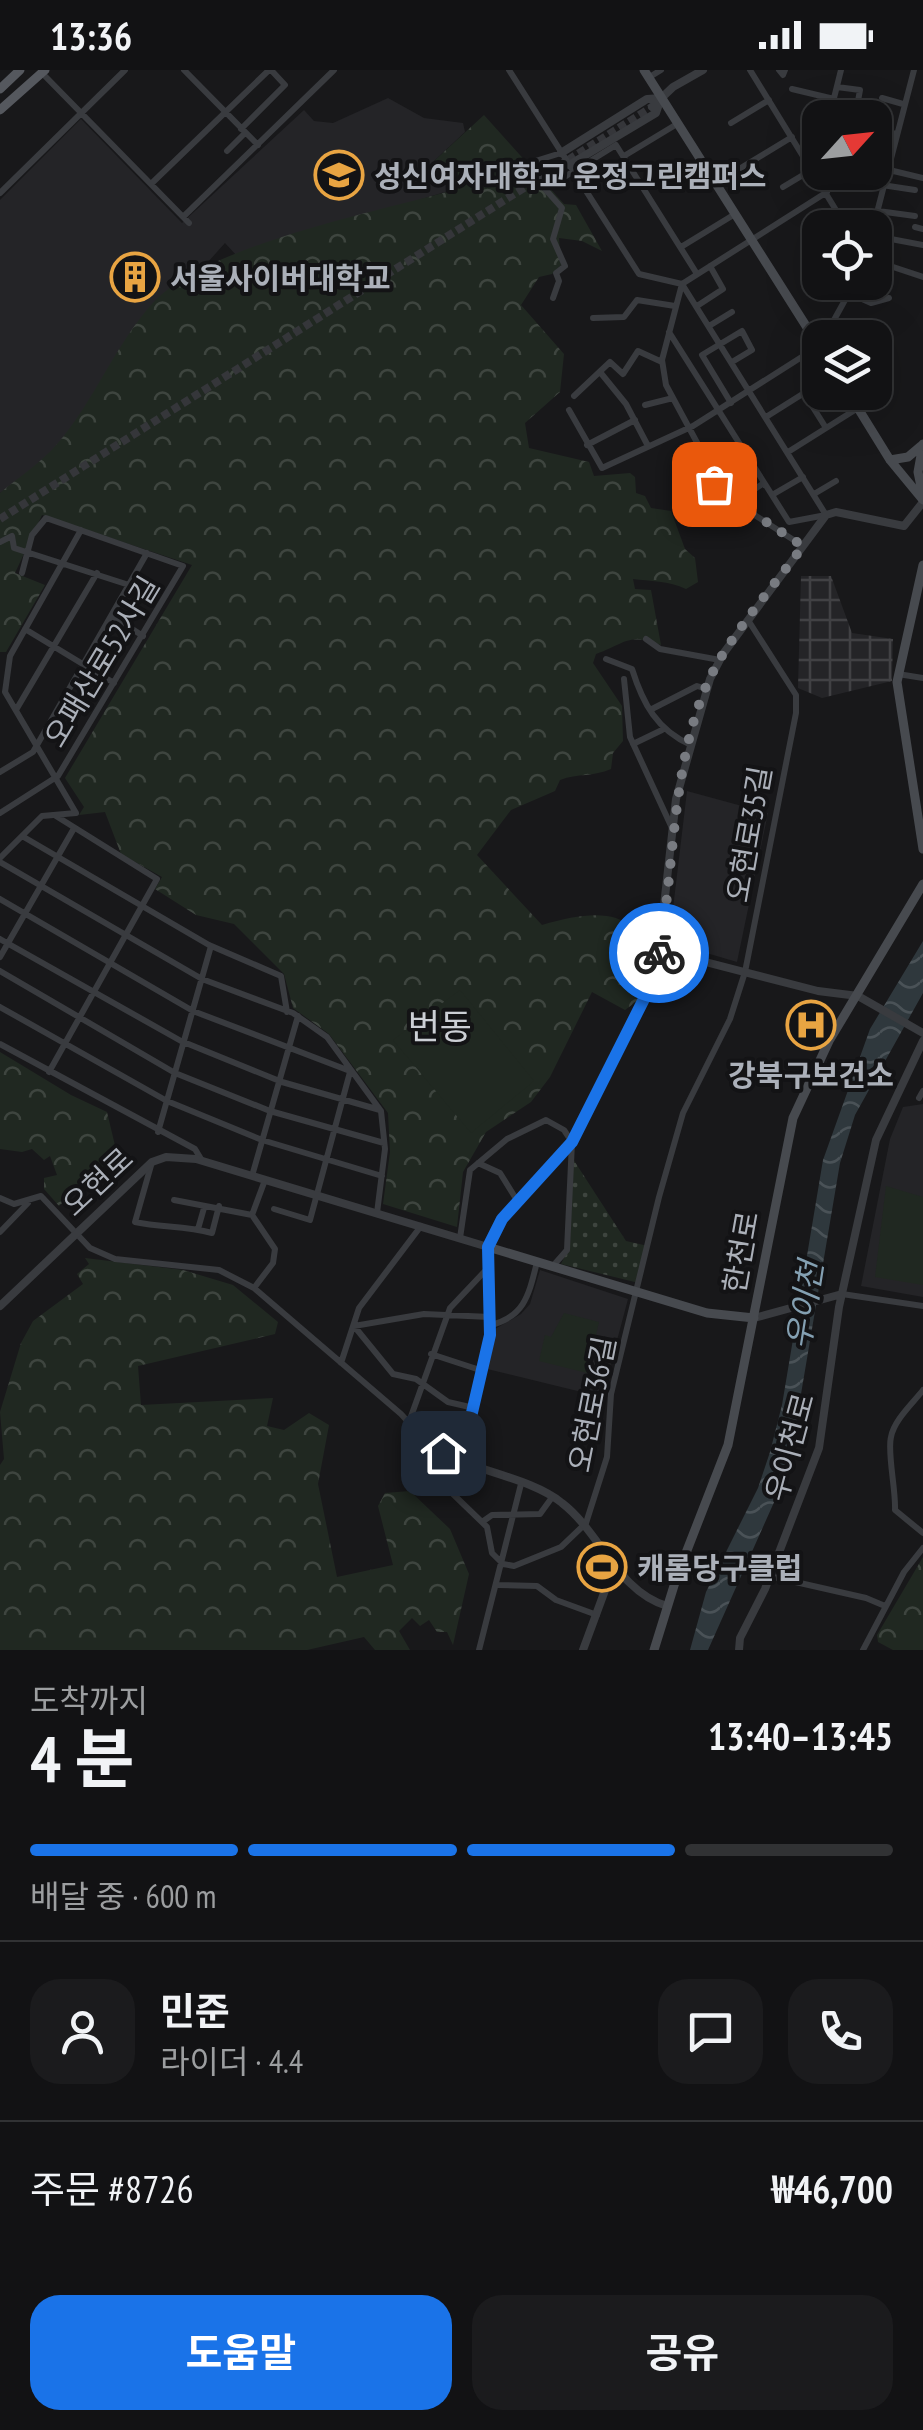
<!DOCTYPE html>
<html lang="ko">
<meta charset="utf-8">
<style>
:root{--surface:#121214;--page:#1b1b1d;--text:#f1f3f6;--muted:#9c9ea0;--line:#313234;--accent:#1a73e8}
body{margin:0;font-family:"PT Sans Narrow","Noto Sans KR",sans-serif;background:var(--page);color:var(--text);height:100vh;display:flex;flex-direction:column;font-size:38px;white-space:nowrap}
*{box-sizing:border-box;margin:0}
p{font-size:32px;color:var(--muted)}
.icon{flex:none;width:55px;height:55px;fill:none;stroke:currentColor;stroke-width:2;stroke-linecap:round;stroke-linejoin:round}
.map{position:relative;height:1580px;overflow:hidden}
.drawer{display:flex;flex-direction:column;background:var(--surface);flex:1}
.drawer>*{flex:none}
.needle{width:65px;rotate:63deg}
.controls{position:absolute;left:802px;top:30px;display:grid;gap:20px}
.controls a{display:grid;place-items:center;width:90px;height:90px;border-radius:20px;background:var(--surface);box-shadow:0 10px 40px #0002,0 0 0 2px var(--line);font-size:50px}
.pin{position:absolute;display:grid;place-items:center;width:85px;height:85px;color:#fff;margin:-42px;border-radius:20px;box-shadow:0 5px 15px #0006}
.courier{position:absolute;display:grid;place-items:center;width:100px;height:100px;margin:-50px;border:8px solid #1a73e8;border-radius:50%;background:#fff;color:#222;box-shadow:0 2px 12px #0007}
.headline em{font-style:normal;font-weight:700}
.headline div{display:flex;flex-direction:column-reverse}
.headline{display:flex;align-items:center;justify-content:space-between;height:170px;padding:0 30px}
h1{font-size:65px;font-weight:700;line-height:75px}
.bar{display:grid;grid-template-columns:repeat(4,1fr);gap:15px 10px;align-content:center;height:120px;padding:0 30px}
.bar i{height:12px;border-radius:8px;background:var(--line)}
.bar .current{background:var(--accent)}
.bar p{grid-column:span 4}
.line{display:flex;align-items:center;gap:25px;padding:0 30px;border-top:2px solid var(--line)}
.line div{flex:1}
.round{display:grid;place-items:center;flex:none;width:105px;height:105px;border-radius:30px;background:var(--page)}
.primary-button{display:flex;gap:20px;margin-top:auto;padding:20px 30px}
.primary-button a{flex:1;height:115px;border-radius:30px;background:var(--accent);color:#fff;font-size:40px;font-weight:700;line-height:115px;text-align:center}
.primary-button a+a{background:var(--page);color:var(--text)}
.status{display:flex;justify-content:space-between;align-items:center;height:70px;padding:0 50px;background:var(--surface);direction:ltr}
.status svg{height:28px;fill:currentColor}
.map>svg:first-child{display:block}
.built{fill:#242427}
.industrial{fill:url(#industrial-grid)}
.grass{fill:url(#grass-dots)}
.forest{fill:url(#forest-crowns)}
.pitch{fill:#202821}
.water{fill:url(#water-waves)}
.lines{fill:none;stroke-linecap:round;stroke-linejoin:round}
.tertiary-tunnel{stroke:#35363a;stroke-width:8;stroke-dasharray:8 4;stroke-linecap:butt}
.minor{stroke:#393b3f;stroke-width:6}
.tertiary{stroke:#393b3f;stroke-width:8}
.secondary{stroke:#474a4f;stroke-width:9}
.primary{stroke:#55585e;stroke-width:9}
.done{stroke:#787b81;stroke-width:10;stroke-dasharray:0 18}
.route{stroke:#1a73e8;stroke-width:12}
.labels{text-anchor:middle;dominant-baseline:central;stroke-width:8;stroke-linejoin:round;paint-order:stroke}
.poi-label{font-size:30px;font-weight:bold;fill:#abb0b9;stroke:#131315;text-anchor:start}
.street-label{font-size:30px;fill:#abb0b9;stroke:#131315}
.water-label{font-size:32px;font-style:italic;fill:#84a0b2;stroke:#131315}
.quarter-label{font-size:35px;fill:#cccfd5;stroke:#131315}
</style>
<div class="status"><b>13:36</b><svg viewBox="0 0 49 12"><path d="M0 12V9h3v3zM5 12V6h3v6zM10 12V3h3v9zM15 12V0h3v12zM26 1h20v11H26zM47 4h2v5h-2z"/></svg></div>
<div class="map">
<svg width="923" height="1580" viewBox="0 0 923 1580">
<defs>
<pattern id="industrial-grid" width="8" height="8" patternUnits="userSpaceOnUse" patternTransform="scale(2.5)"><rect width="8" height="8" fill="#242427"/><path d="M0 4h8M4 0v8" fill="none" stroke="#414144"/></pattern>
<pattern id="grass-dots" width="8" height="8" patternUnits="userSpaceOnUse" patternTransform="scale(2.5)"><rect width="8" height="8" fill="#202821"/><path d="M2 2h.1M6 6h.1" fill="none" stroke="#3e453f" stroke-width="1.8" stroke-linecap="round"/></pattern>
<pattern id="forest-crowns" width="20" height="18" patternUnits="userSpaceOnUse" patternTransform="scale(2.5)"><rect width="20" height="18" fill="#202821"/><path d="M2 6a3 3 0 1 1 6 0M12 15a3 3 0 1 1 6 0" fill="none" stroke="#3e453f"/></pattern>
<pattern id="water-waves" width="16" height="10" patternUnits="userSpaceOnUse" patternTransform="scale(2.5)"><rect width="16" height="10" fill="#2f383d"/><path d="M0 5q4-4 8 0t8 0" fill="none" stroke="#4a5257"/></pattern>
</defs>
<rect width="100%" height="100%" fill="#18181a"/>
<!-- built -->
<path class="built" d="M388,28L424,48L463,53L465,62L434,91L455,119L236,185L225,173L115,296L142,327L0,423V130L81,49L182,153L304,40L314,51L333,53Z
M687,721L768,743L737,892L669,872Z
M923,1034V1227L861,1216L890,1069L903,1037Z
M540,1200L628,1229L602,1327L487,1299L495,1259L521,1244L530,1234Z"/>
<!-- industrial -->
<path class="industrial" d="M801,506H831L852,563L893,569L892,611L822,628L798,618Z"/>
<!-- grass -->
<path class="grass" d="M573,1089L626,1171L648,1176L639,1213L561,1194L570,1175Z"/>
<!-- forest -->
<path class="forest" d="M484,45L564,134L576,135L602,181L582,171L559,168L561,195L552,204L539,207L521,235L564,284L560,322L525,353L529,378L589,392L594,406L630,403L635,407L636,423L645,426L651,438L671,441L685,479L695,488L698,512L686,519C669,511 650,511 633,509L635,519L651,520L661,575C626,563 627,573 596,584L593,593L622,636L623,671L613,683L611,699C593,707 578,703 560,710L555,721L511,740L477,785L542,855C614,833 657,844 640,929L625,940L592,922L550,1007L531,1032L486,1062L463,1102L457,1157L383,1134L390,1082L388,1043L329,964L293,938L284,904L234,854L196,845L155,819L162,807L121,784L105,742L79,745L84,737L65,708L192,495L42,445L15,503L45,515L6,582H0V423C19,407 42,392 58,373C94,331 114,277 151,235C202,176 376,142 454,120L434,91Z
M0,982L71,1025L107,1042L117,1084L59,1136L44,1119V1108L57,1105L50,1086L44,1090L32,1079L22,1082L0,1079Z
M85,1188L183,1200L233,1215L278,1252L275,1264L138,1296L141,1335L273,1328L267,1356L284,1360L309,1343L329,1355L318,1414L337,1507L393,1495L378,1436L385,1423L410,1421L450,1459L469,1504L453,1575L447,1562H437L429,1550L420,1556L412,1548L399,1561L410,1580H375L364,1567L307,1580H0V1395L4,1389L0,1342L21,1273L33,1251L83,1214L77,1204L89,1194Z
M923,1487V1580H893L878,1572L877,1565Z"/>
<!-- pitch -->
<path class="pitch" d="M460,920L534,1011L471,1063L393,970Z
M886,1116L923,1127V1215L875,1207Z
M564,1243L599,1252L587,1303L539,1291L545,1265L551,1267Z"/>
<!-- water -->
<path class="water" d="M923,871V923L855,1045L840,1093L788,1401L708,1580H690L706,1522L758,1418L770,1382L782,1335L823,1090L870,959Z"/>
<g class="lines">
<!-- tertiary-tunnel -->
<path class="tertiary-tunnel" d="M0,449L652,37"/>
<!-- minor -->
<path class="minor" d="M184,0L258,75
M509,0L639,204L682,214L826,445L789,452L669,262
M750,0L847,158
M779,0L783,5L785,0
M42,3L189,153
M648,8L661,0
M837,17L860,20L858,31
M792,19L834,29
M882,28L903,34
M832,36L864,44L863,48
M829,48L841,0
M731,53L769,30
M875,55L895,64
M241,59L285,15L271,0
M227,81L245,63
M624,86L677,54
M529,93L561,83
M885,99L923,108
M716,113L792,67
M151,114L269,0
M882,115L915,120
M783,117L813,99L820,83
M0,123L125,0
M878,141L915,146
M183,147L334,0
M915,157L923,159
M873,158L914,0
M875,166L923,175
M681,177L735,144
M875,191L923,207
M851,224L871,233L889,228
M553,228L559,211L556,203L565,196L553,169L562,138L545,119L616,75L697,204
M697,236L723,219L710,196
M593,248L624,247L637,230L675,236
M709,256L732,242
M824,268L855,212
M600,302L626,334L648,376
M804,323L826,358
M574,326L610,292L623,304L638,281L662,292
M731,333L702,285L742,261L752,280L732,292
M645,335L673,328
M569,340L602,398L693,356L819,276
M766,347L820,313
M587,375L635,350
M788,382L858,338
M714,414L750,391
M814,424L836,411
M772,425L803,407
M735,432L764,413
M0,472L12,466L14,478L129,515
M803,476L717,421L708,393L666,315L662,290L682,214L827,122
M112,546L143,566
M25,559L114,613
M646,569L660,579L720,590
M606,589L632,599C643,634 657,660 691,675
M898,604L923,608
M624,609L630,667L672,758
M16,640L97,503
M650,640L697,616L707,619
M633,674L662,660
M0,702L33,682L147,483
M0,743L58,706L183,496L46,448L32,465L22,503
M22,766L209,875L281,906L287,942
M0,788L42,746L76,743L5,622L10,586L81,460
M0,792L202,909L293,943L327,967L381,1041L385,1079L377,1143
M0,829L193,941L350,1001
M0,869L181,971L282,1012L380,1040
M0,887L73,760
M0,901L175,1003L270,1041L384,1073
M0,937L167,1031L262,1070L382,1106
M0,974L195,1079L201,1089
M49,1002L157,809L56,746
M919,1028L923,1021
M158,1062L211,876
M152,1092L135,1152C162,1158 184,1155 212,1163L219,1136
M478,1093L500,1103L518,1132
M252,1106L298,946
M0,1128L14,1134L41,1126L90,1178L115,1189L219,1200L254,1218L401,1344L431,1377L461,1391
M174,1130L252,1145
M274,1139L310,1150L350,1002
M198,1159L204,1138
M0,1162L28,1133
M460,1168L470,1100L507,1069L546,1050L564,1060L572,1072L567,1180L552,1197
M254,1218L273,1193L275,1179L252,1145L265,1110
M842,1224L923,1236
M490,1255C525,1247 529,1224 537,1192
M431,1284L480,1300
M341,1293L359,1238L421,1156
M923,1320C913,1333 894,1350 891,1367C887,1382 896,1420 895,1440L923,1463
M474,1338L448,1332L416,1309L393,1304L354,1256L424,1244L490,1247
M409,1352L450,1238L486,1200
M424,1396L487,1457L492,1483L503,1494L514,1496L561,1477L586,1453L607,1387L611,1324L659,1127L683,1043L730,949L745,902L796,643V625L748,550
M418,1409L431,1377
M482,1452L492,1445L540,1444L553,1426
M769,1506L866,1528L885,1536
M498,1515L537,1516L556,1530L597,1545
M479,1580L521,1414
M863,1580L904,1502L923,1478"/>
<!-- tertiary -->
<path class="tertiary" d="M652,37L673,17L703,0
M561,83L647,29L661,28
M569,95L656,43L661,28
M659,880L818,921L858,926L923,963
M0,1236L152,1092L166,1087L196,1089L488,1177
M754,1248L842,1224
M667,1536C617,1521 601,1463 562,1433C536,1412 493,1404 461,1391L490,1265L488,1177L503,1149L572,1072L647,923L659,880L676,729L710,609L723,584L826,445L836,442L904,456L923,432
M583,1580L614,1496
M739,1580L740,1568L765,1519L819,1378L839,1237L876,1070L923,971"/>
<!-- secondary -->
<path class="secondary" d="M644,0L820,278
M848,322L890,390L923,430
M923,374L918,402L923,426
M890,390L908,387L921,376
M923,495L897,612L923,779
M488,1177L707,1243L754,1248
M654,1580L677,1506L728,1375L793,1048L829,971L923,814"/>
<!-- primary -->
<path class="primary" d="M0,19L20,0
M0,40L45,0"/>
</g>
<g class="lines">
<!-- done -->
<path class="done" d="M659,883C676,791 671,671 720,589C744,549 776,513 803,476L717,420L714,414"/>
<!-- route -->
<path class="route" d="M443,1383L461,1390L490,1265L488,1177L502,1149L572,1072L647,923L659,883"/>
</g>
<!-- icons -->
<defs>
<g id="university-ring" transform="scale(2.5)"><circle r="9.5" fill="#131315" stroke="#e8a442" stroke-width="1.5"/><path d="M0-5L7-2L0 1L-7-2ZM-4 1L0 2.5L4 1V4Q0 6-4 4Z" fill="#e8a442"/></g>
<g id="building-ring" transform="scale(2.5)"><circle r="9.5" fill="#131315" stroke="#e8a442" stroke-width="1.5"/><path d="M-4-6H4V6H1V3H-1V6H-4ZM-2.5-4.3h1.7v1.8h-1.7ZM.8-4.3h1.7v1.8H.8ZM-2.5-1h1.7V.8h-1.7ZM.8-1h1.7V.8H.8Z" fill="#e8a442"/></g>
<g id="hospital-ring" transform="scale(2.5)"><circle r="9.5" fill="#131315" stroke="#e8a442" stroke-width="1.5"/><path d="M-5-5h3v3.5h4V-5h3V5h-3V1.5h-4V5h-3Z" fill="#e8a442"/></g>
<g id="stadium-ring" transform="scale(2.5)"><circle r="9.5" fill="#131315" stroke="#e8a442" stroke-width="1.5"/><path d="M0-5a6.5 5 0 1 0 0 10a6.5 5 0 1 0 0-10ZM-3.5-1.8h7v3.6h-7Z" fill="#e8a442"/></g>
</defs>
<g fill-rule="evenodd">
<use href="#university-ring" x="339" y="105"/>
<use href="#building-ring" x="135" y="207"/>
<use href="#hospital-ring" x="811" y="955"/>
<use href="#stadium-ring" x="602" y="1497"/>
</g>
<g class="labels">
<!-- poi labels -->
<g class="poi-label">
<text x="374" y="105">성신여자대학교 운정그린캠퍼스</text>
<text x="170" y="207">서울사이버대학교</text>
<text x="811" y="1004" text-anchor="middle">강북구보건소</text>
<text x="637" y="1497">캐롬당구클럽</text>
</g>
<!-- street labels -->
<g class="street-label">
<text transform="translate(101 591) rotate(-59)">오패산로52사길</text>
<text transform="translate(748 764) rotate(-80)">오현로35길</text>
<text transform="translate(97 1111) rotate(-43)">오현로</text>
<text transform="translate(740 1182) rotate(-80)">한천로</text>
<text transform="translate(591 1334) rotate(-79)">오현로36길</text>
<text transform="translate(789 1377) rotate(-75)">우이천로</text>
</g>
<!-- water labels -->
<g class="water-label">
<text transform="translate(804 1235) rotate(-81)">우이천</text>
</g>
<!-- quarter labels -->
<g class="quarter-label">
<text x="440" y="956">번동</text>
</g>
</g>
</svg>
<div class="controls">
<a><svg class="needle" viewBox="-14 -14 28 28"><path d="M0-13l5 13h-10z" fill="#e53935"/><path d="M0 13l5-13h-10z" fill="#9c9ea0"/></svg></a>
<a><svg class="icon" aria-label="locate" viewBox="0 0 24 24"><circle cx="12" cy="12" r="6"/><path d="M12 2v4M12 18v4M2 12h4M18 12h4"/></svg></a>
<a><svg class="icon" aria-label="layers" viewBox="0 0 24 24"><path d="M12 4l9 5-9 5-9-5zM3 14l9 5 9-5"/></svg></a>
</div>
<div class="pin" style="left:714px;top:414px;background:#ea580c"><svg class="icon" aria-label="bag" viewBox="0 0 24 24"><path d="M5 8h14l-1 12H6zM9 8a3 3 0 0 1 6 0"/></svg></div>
<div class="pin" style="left:443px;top:1383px;background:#1f2937"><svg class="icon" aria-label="home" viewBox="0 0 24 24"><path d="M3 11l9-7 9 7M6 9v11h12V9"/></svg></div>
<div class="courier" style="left:659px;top:883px"><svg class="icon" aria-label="bike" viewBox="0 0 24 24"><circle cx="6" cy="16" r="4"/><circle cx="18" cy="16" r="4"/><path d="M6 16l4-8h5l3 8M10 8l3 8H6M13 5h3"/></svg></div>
</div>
<section class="drawer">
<div class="headline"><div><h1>4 분</h1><p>도착까지</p></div><em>13:40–13:45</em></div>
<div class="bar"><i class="current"></i><i class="current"></i><i class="current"></i><i></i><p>배달 중 · 600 m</p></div>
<div class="line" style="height:180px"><a class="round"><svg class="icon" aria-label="person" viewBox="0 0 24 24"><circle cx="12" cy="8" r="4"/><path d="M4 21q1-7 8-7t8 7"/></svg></a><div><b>민준</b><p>라이더 · 4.4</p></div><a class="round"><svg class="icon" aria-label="chat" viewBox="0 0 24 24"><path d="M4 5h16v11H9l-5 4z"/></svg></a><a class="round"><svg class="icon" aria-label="phone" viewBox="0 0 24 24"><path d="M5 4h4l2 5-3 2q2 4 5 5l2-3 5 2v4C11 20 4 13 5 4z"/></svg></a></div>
<div class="line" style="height:130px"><div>주문 #8726</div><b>₩46,700</b></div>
<div class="primary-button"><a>도움말</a><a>공유</a></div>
</section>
